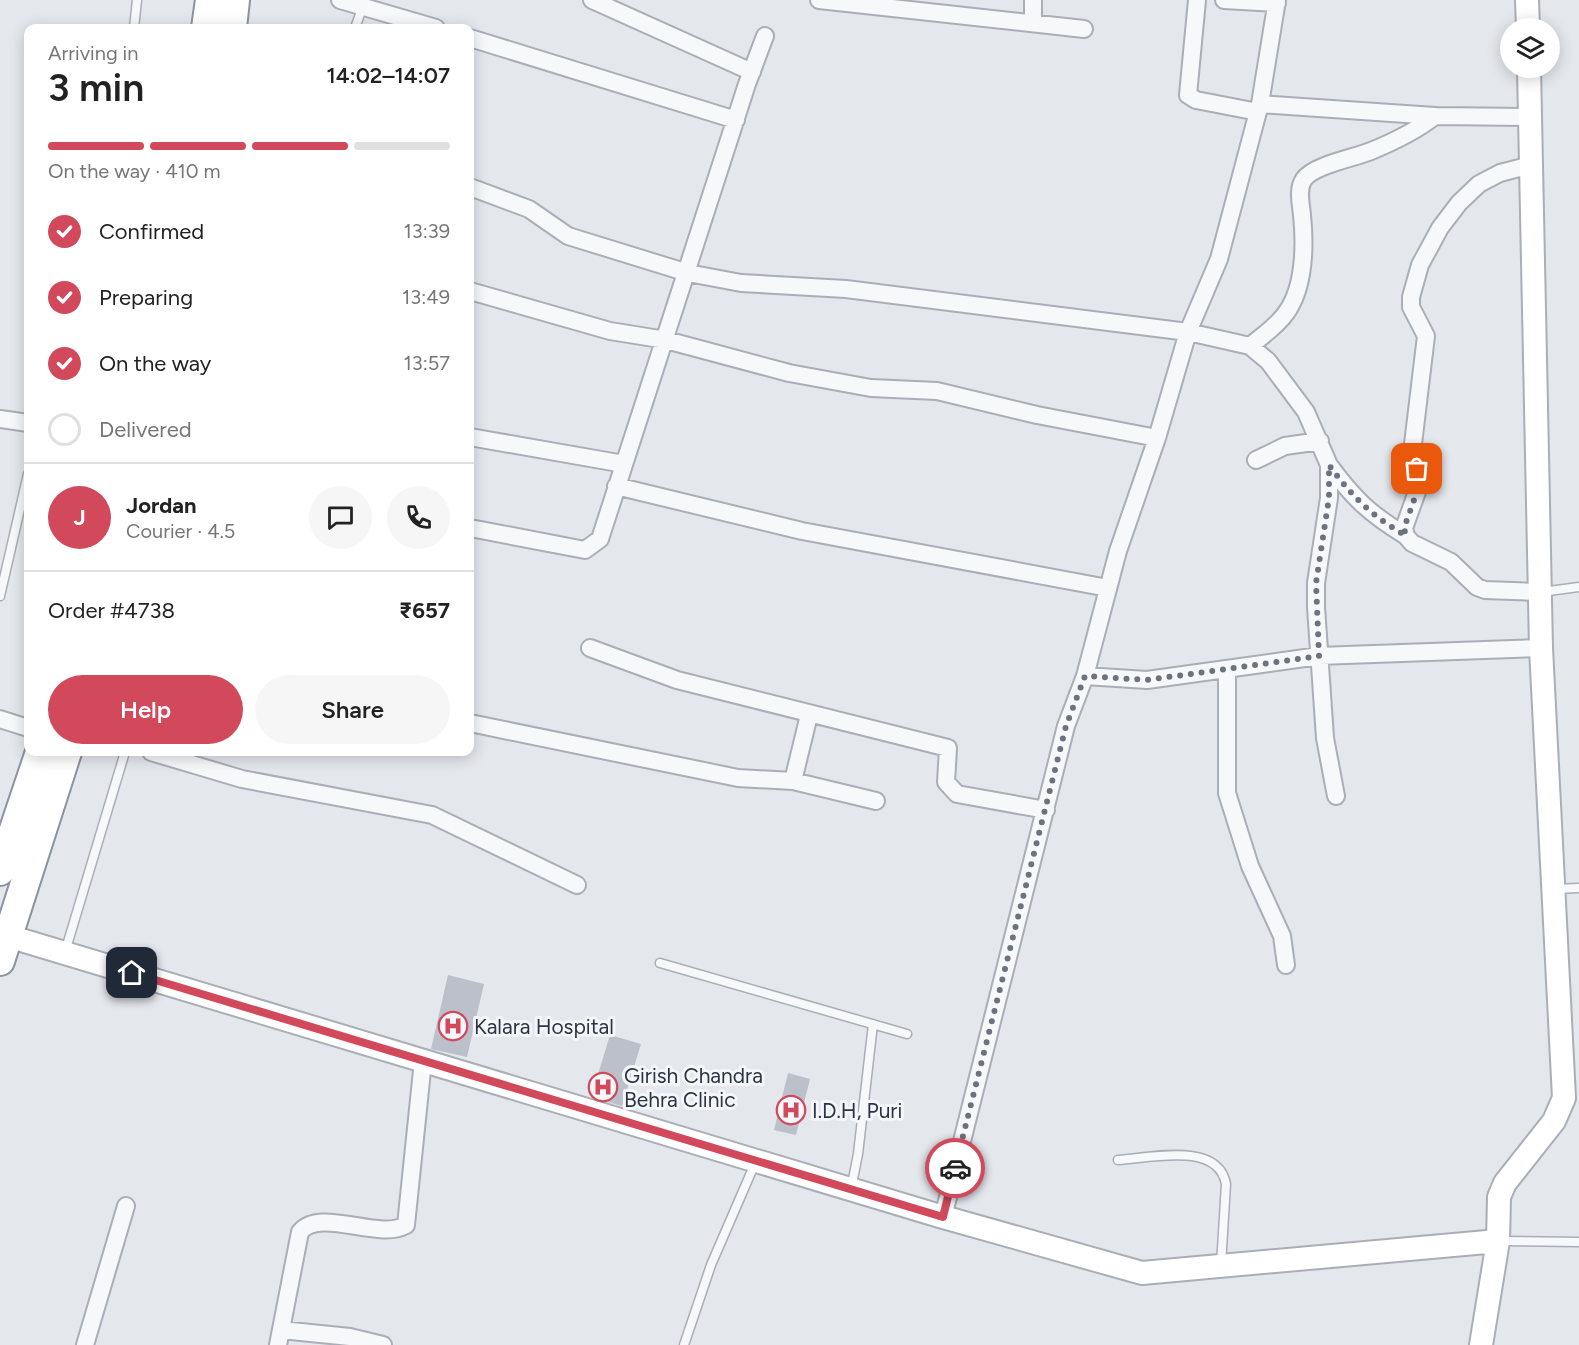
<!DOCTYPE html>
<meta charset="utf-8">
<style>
:root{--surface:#fff;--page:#f6f6f6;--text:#222;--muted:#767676;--line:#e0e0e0;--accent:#d1495b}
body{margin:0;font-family:Figtree,sans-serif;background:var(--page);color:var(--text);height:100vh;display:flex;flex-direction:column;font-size:22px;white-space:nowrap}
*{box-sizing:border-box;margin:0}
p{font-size:20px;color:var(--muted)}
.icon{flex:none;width:33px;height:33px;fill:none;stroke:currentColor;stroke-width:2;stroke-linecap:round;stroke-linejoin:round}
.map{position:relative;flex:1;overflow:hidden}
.drawer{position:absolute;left:24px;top:24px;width:450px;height:732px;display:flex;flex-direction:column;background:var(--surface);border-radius:12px;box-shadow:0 3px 15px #0003}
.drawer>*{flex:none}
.tools{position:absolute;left:1500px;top:18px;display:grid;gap:12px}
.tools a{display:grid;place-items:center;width:60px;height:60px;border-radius:50%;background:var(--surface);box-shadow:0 3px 15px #0003;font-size:30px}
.pin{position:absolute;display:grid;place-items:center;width:51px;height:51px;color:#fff;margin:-26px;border-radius:12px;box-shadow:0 3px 9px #0006}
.courier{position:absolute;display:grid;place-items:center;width:60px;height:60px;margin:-30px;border:4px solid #d1495b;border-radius:50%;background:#fff;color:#222;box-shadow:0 2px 8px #0007}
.summary em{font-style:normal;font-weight:600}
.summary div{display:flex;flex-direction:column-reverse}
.summary{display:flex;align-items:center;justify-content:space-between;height:102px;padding:0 24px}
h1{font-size:39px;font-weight:600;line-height:45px}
.bar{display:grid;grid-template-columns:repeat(4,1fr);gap:9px 6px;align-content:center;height:72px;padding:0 24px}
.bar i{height:8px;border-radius:4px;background:var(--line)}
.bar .selected{background:var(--accent)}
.bar p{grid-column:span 4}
.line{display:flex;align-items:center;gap:15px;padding:0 24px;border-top:2px solid var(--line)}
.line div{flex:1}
.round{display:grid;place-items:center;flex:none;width:63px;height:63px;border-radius:32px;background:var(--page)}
ol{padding:0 24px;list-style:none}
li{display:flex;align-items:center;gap:18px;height:66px}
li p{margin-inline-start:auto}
li .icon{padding:6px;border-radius:50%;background:var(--accent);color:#fff;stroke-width:4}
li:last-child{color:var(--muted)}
li i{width:33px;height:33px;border:3px solid var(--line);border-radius:50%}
.cta{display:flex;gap:12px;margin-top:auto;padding:12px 24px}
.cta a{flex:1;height:69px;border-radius:36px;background:var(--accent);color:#fff;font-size:24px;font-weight:600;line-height:69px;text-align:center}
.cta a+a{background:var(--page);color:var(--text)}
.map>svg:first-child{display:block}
.building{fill:#bbc0ca}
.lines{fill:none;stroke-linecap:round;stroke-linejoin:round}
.lane-casing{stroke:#a9aeb7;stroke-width:11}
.street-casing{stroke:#a9aeb7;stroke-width:20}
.secondary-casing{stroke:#a9aeb7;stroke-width:26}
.highway-casing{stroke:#8b94a3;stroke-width:32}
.lane{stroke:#f7f8fa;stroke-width:8}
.street{stroke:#f7f8fa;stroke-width:16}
.secondary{stroke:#fff;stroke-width:22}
.highway{stroke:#fff;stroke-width:28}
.done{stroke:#6c737f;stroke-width:6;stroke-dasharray:0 10.8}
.route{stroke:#d1495b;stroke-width:8}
.labels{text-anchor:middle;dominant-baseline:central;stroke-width:6;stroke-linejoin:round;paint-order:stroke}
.poi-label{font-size:21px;fill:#2b3445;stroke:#f4f6f9;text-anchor:start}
</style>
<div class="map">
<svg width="1579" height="1345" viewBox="0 0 1579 1345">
<rect width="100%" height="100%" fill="#e4e7ec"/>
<!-- building -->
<path class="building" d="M448,975L484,984L467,1057L431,1049Z
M610,1035L641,1044L622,1106L591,1097Z
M788,1073L810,1079L796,1135L774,1130Z"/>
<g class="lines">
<!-- lane casing -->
<g class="lane-casing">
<path id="lane" d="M134,28L137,0
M355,28L363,6
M1541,592L1579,587
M0,596L28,474
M1555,889L1579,888
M65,952L125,752
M660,963L907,1034
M1118,1160C1151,1158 1218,1141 1226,1184L1221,1265
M851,1189L858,1154L873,1024
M1498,1241L1579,1242
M684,1345L711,1265L756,1161"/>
</g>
<!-- street casing -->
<g class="street-casing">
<path id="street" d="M340,0L436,28
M592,0L752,72
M819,0L1084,29
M1197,0L1188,95L1196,100L1258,112
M1224,0L1277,3
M1033,23V0
M470,38L736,120
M1260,104L1435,116L1530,117
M1531,165L1500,173L1479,184L1459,203L1440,228L1420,265L1411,297V307L1426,336L1413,444L1418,489L1404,528L1406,536L1412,543L1451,562L1477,587L1485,590L1540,592
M470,187L529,209L568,236L688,273L741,283L846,289L1188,332L1250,346L1268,361L1306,412L1329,465V498L1316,583V607L1325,738L1336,796
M470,291L610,331L666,340L789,373L871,388L937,391L1037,415L1157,438
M1250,346C1262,336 1277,326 1286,313C1305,287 1305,244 1302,215C1301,204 1297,189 1304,179C1314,165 1354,158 1371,151C1393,142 1416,131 1435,116
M0,419L28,423
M470,437L624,464
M1256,460L1285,446L1320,441
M1329,465C1354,499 1370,514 1406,536
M616,486L802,531L1108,588
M470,528L585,550L600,539L747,84L765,36
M590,648L677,680L948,748L946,782L957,794L1046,810
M1227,671V793L1250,866L1282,936L1286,965
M1085,676L1147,680L1319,656L1541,648
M0,719L28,728
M470,723L738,778L793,781L876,801
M151,752L242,779L432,815L577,885
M793,781L809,715
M943,1217L1066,726L1085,676L1118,551L1157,438L1188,332L1219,259L1260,104L1277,0
M281,1330L350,1337L383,1345
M85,1345L126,1206
M278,1345L300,1232C320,1207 379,1241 406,1225L423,1061"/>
</g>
<!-- secondary casing -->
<g class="secondary-casing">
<path id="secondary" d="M1527,0L1528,28
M8,936L943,1217L1142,1273L1498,1241
M1481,1345L1498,1241L1499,1197L1505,1183L1554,1121L1564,1098L1541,648L1529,68"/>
</g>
<!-- highway casing -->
<g class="highway-casing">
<path id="highway" d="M206,28L210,0
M232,28L235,0
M0,871L40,752
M0,961L67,752"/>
</g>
<!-- lane -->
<use href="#lane" class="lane"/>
<!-- street -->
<use href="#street" class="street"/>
<!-- secondary -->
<use href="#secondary" class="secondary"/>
<!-- highway -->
<use href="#highway" class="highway"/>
</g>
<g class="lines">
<!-- done -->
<path class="done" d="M955,1168L1066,726L1085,676L1147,680L1319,656L1316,583L1329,498V465C1354,499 1370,514 1406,536L1404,528L1418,489L1417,469"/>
<!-- route -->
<path class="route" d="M132,973L943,1217L955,1168"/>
</g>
<!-- icons -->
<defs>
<g id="hospital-ring" transform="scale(1.5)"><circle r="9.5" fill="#f4f6f9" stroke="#d1495b" stroke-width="1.5"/><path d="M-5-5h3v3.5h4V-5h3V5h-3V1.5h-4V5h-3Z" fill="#d1495b"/></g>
</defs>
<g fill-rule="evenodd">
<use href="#hospital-ring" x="453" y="1026"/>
<use href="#hospital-ring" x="603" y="1087"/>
<use href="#hospital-ring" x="791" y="1110"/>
</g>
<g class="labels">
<!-- poi labels -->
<g class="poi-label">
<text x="474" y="1026">Kalara Hospital</text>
<text x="624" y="1075">Girish Chandra<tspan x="624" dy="24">Behra Clinic</tspan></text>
<text x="812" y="1110">I.D.H, Puri</text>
</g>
</g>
</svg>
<div class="tools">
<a><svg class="icon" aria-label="layers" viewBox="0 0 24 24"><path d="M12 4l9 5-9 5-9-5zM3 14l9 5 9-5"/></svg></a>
</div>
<div class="pin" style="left:1417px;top:469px;background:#ea580c"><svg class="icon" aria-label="bag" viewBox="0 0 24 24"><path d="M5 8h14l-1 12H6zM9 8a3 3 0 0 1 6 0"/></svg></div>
<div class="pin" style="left:132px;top:973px;background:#1f2937"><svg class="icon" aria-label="home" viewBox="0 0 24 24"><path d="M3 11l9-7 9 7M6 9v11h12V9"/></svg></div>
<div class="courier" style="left:955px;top:1168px"><svg class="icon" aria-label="car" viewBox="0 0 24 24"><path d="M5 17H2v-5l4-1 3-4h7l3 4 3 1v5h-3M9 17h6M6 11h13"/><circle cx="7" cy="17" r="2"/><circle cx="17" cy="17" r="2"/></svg></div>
<section class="drawer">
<div class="summary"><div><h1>3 min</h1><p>Arriving in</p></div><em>14:02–14:07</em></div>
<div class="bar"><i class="selected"></i><i class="selected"></i><i class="selected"></i><i></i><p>On the way · 410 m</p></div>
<ol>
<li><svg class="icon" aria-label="check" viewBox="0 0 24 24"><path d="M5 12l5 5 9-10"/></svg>Confirmed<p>13:39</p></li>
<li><svg class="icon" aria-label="check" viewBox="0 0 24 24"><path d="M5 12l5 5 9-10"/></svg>Preparing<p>13:49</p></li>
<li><svg class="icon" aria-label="check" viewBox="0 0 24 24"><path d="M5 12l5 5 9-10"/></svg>On the way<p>13:57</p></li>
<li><i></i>Delivered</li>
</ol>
<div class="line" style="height:108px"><b class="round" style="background:var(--accent);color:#fff">J</b><div><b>Jordan</b><p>Courier · 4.5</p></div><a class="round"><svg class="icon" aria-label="chat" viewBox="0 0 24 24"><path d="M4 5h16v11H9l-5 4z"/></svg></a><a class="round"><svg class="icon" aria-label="phone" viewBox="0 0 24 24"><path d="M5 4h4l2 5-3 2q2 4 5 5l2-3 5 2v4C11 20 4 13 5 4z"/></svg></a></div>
<div class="line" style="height:78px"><div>Order #4738</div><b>₹657</b></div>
<div class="cta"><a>Help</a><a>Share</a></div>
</section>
</div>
